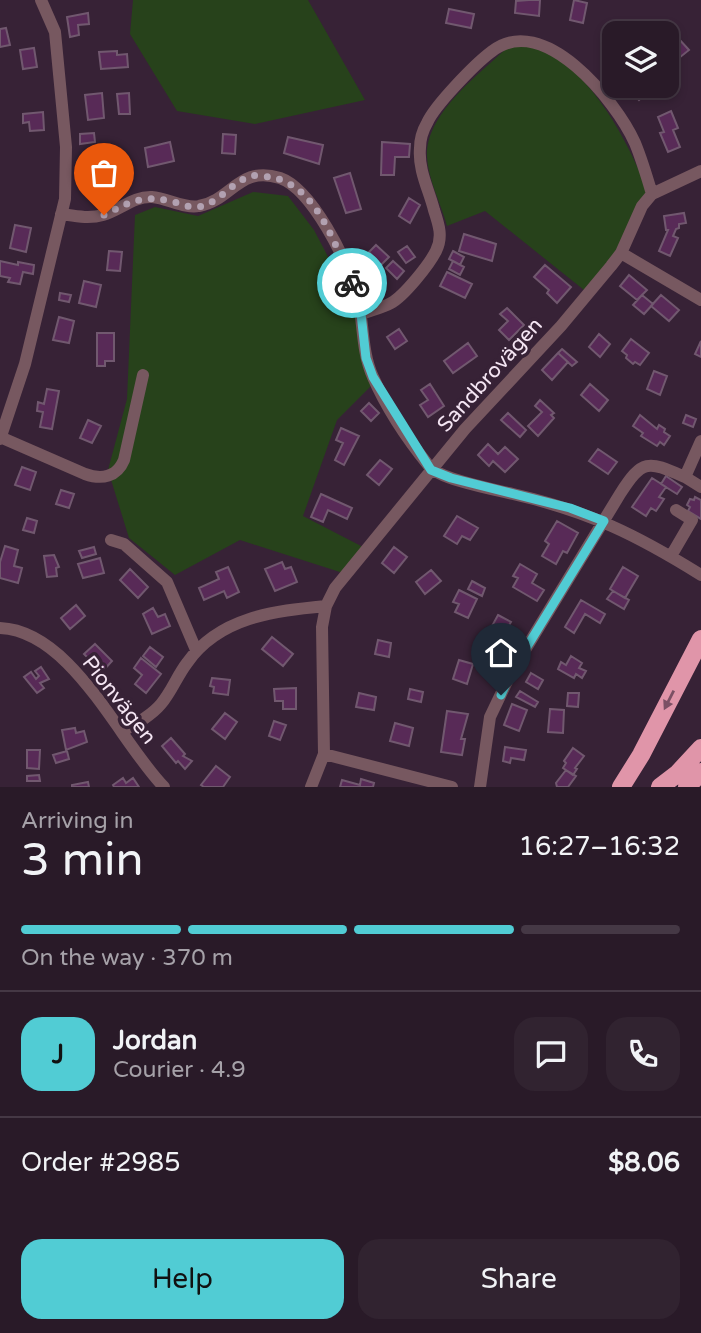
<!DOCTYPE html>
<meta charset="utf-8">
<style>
:root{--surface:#291a28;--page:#312330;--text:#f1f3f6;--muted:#a5a1a8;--line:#453845;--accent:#51ccd4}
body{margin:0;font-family:"Varela Round",sans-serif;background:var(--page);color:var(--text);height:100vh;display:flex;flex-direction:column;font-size:26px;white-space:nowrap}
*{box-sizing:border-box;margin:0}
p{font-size:23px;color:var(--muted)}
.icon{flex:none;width:38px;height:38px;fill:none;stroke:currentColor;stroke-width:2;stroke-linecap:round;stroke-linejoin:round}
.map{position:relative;height:787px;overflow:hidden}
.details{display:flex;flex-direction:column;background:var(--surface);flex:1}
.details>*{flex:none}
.controls{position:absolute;left:602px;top:21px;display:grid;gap:14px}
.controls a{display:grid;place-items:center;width:77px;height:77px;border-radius:14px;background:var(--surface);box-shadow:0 4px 10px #0003,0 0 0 2px var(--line);font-size:35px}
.pin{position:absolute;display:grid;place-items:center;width:60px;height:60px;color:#fff;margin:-72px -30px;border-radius:50% 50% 50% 0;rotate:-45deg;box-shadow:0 0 7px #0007}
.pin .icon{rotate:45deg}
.courier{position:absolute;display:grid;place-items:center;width:70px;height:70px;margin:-35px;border:5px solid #51ccd4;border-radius:50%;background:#fff;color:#222;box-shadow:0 2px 9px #0007}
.overview em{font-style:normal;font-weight:600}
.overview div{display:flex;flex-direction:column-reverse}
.overview{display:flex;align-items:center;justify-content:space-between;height:119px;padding:0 21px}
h1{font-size:46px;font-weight:600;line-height:52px}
.bar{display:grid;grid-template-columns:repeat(4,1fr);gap:10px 7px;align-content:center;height:84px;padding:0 21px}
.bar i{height:9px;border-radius:5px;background:var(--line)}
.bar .selected{background:var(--accent)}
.bar p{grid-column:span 4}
.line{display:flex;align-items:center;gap:18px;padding:0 21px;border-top:2px solid var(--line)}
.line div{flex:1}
.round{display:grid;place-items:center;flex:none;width:74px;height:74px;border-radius:21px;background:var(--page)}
.primary-button{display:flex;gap:14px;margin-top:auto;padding:14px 21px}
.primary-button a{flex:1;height:80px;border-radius:21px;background:var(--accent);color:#111;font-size:28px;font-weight:600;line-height:80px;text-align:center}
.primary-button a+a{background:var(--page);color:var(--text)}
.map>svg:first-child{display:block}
.green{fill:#27421b}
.building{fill:#582a57;stroke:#71586f;stroke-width:2}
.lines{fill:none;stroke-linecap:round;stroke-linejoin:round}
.minor{stroke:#775860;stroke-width:12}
.highway{stroke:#e095a9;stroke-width:18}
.oneway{fill:#7b5064}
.done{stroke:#b2a1b1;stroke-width:7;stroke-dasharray:0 12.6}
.route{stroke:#51ccd4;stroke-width:9}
.labels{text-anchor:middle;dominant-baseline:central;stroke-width:7;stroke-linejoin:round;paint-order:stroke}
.street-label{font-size:21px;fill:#f4e5f3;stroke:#372236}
</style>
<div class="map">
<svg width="701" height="787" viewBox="0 0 701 787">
<rect width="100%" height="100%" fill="#372236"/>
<!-- green -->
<path class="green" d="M133,0H308L365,100L255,124L177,111L130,34Z
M510,45C519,46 533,44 542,48C593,75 627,139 647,190L613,260L584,290L485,211L447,226C441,204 428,179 427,157C425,113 481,73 510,45Z
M253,192L288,196L314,230L354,306L372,385L337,420L303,516L363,547L343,573L240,540L175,575L129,538L108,470L127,399L135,215L155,207L198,216Z"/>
<!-- building -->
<path class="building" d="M529,0H540L539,16L515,13L516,1Z
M574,0L587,3L583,23L570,20Z
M449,9L474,14L471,28L446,23Z
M88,13L89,24L78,25L79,35L70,37L67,17Z
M6,28L10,45L0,47V29Z
M667,38L672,44L678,38L689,50L679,58L667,47Z
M34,48L37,67L23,69L20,50Z
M117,51V55L127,54L128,67L101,69L99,52Z
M626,86H645L649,90L639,100Z
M102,93L104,118L88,120L85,95Z
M129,93L130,114H119L117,94Z
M671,111L678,128L673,130L680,147L668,152L660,133L664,132L658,117Z
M43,112L44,130L30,131L29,122L23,123V114Z
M94,133L95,142L80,144V134Z
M223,134L236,135L235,154L222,153Z
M288,137L323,145L319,164L284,153Z
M170,142L174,161L148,167L145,148Z
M382,142L410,144L409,157H395L394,175H381Z
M105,158H118V178L106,179Z
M350,173L361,209L346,213L334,178Z
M107,187H119V195L107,196Z
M409,198L420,205L410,223L399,216Z
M684,213L686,223L679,224V228L676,229L673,236L678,238L670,256L659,251L668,230H666L664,216Z
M15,225L31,228L26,252L10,248Z
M464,234L496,244L492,261L459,251Z
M376,245L389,257L381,265L369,252Z
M407,246L415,257L406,263L398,252Z
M109,251L122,252L120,271L107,270Z
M453,251L464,257L460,265L449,259Z
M0,261L18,265V262L34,265L33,274L23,272L20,284L8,282L10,278L0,276Z
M393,261L404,271L397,279L386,268Z
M453,261L464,267L460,275L449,269Z
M545,265L571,287L557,303L547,293L549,290L534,277Z
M447,272L472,284L465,298L440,286Z
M629,275L647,290L637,300L620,286Z
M84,281L101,285L96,307L79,303Z
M60,293L71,295L69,302L59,300Z
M642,295L653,304L644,314L633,305Z
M661,295L679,310L669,321L651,306Z
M507,308L524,325L509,340L499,330L508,321L500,314Z
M59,317L74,321L69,343L53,340Z
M399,329L407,341L395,349L387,337Z
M97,333H114V361H105V366H97Z
M599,334L610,344L600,357L589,347Z
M631,339L649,353L640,365L635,362L633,364L626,358L627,355L622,351Z
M701,341V357L695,354Z
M468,343L477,356L453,373L444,361Z
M562,349L577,362L572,366L558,353Z
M558,353L568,362L552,380L542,370Z
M654,371L667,376L660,395L647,389Z
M430,384L444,406L428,417L420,405L428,400L421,390Z
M590,384L608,400L599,411L581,395Z
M47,389L59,391L52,429L40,427L43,412L37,411L38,402L44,404Z
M540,400L554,413L551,415L554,418L538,436L528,426L542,412L535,406Z
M369,403L379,413L371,421L361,411Z
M508,413L526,430L520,437L501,420Z
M640,415L657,429L659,425L665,429L664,432L670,436L664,445L660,442L657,446L641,436L643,433L633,426Z
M686,415L696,419L693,427L683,423Z
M88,420L101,426L92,443L80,438Z
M341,428L359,436L344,465L335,460L343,443L336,440Z
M488,444L498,454L505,447L518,459L505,472L493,461L489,466L478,455Z
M598,449L617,462L608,474L589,461Z
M380,460L392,469L379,485L367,475Z
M22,467L36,472L30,490L15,485Z
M666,476L682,487L677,494L661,484Z
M652,478L666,487L659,497L664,499L656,511L651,508L646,516L632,507Z
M61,490L74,494L69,508L56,504Z
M321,494L352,508L347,519L328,510L323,522L311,517Z
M695,497L701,500V519L688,511L690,507L687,505L690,499L694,500Z
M457,516L478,528L470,540L462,536L457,544L444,536Z
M27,518L37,521L34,533L23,530Z
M557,521L578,533L567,553L563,551L556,564L542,556L549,544L545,541Z
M5,546L18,550L14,566L22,568L18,583L0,578V562Z
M94,547L96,554L82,558L79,551Z
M394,547L407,557L394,573L382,563Z
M54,555L59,567L56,568L57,576L47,577L44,556Z
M100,558L104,573L83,578L78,564Z
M282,562L285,569L291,567L297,582L275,591L265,569Z
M520,564L537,574L532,583L544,590L537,601L513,587L518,578L513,576Z
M228,567L239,592L227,598L224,591L204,600L199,588L219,579L216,572Z
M623,567L638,576L625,598L610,589Z
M130,569L148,587L138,598L120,580Z
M431,570L441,581L425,594L416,582Z
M472,581L485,588L482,596L468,589Z
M459,590L477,599L468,618L455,612L459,604L453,602Z
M613,591L629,600L624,609L607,599Z
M581,600L605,614L600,623L585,614L574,633L565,627Z
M76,605L85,616L70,629L61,618Z
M153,608L158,617L165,614L170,626L152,634L143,614Z
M498,615L511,622L503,636L491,628Z
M272,637L293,654L283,666L262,649Z
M378,640L391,643L389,657L375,654Z
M95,644L112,661L102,672L84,654Z
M150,647L163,657L156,667L143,656Z
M571,656L582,663L579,668L586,671L582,678L576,674L574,678L558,669L561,662L566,665Z
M141,658L161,674L146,693L135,684L142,675L134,668Z
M459,660L473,664L467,684L453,679Z
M41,667L49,679L40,683L44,688L37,693L24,677L31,672L36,679L39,676L35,671Z
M531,673L543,680L538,689L526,682Z
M212,678L230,680L228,695L213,693L214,687L210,686Z
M296,688V709H283V701H275L274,689Z
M410,689L423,692L421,702L408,699Z
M520,691L538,702L535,707L516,697Z
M359,693L376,697L374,710L356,707Z
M568,693H579L578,707L567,706Z
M512,704L527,710L519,731L504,725Z
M550,709L564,710L563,733L548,732Z
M447,711L468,714L461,739H465L462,755L441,752Z
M225,713L237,722L225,739L212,729Z
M274,721L286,725L280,740L269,736Z
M395,723L413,728L409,746L390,741Z
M75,728L76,733L84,731L87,742L66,750L62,730Z
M171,738L185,754L183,756L192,761L185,769L178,761L176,763L162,746Z
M505,747L526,750L524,760L511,758L510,763L503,761Z
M573,748L584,756L575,768L577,769L573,775L563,768L566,763L564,761Z
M27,750H40L39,769L27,768Z
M67,751L69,759L56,763L53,755Z
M216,766L230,777L223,787H204L201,785Z
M566,770L576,776L568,787H557L556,783Z
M39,775L40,781H27V776Z
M123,778L126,783L133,778L139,787H114L113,785Z
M361,779L374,783L373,787H340L342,780L360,785Z
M88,782L89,787H72V785Z"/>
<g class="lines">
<!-- minor -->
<path class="minor" d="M61,214C75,216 89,219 103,215C120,210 134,196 152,197C167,198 185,209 199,206C232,200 239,165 280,178C312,189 348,262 357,294C364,321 361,351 373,377C386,407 408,440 429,466C438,479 496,490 513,494C588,511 637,535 701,575
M621,253L701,300
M361,314C371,310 382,308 391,303C404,296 429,265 436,251C443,237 439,225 434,210C429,190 418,170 420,148C420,140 423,130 427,123C435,105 475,64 491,52C543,10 616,101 635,143C642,160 647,177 652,194
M0,437L85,474C102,480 117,477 124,460L143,375
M0,439L25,364L65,199L66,147L55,32L41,0
M685,477L701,487
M111,540L124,544L167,582L196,650
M671,556L692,520L676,510
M0,628C72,631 119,741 164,787
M122,731C136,724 151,716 161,704C172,691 177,676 187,663C219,617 274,611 326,606
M324,754L452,787
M311,787L324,754L322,627L326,606L335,588L465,429L561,326L611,266L621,253L642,206L652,194L701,171
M480,787L490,717L511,673L620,494C643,458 648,461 685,477L701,441"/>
<!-- highway -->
<path class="highway" d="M621,787L641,755L701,639
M660,787L677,774L701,748
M687,787L701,772"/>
</g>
<!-- one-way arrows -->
<defs><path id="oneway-solid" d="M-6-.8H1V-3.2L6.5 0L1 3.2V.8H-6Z" transform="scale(1.75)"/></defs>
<use class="oneway" href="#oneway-solid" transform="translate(669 700) rotate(117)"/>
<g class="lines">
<!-- done -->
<path class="done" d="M104,215C130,202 141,195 171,201C178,203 189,208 197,207C217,205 230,184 248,177C254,174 263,176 269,177C316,183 335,245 352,283"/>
<!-- route -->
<path class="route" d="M352,283L361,314L366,358L373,377L431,470L451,478L570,508L604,521L511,673L501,695"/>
</g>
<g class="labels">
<!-- street labels -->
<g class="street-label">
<text transform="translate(490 375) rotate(-48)">Sandbrovägen</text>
<text transform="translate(119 700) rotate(52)">Pionvägen</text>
</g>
</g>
</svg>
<div class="controls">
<a><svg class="icon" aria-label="layers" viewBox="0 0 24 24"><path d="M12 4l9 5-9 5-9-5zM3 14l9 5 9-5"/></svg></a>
</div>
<div class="pin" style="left:104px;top:215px;background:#ea580c"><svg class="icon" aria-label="bag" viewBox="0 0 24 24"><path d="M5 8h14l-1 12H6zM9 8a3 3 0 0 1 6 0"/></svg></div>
<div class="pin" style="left:501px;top:695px;background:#1f2937"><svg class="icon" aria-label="home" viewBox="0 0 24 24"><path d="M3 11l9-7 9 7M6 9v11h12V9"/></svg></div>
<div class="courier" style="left:352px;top:283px"><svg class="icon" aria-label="bike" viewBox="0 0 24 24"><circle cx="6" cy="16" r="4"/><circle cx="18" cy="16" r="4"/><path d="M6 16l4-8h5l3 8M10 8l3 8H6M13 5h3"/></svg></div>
</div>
<section class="details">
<div class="overview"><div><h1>3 min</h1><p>Arriving in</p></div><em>16:27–16:32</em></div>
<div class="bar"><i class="selected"></i><i class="selected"></i><i class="selected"></i><i></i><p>On the way · 370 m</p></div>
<div class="line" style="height:126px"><b class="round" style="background:var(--accent);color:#111">J</b><div><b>Jordan</b><p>Courier · 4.9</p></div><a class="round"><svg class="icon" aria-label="chat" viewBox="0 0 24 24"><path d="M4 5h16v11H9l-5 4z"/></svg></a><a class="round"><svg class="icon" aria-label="phone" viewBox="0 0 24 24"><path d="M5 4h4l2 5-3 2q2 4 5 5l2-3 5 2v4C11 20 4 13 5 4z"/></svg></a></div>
<div class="line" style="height:91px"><div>Order #2985</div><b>$8.06</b></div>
<div class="primary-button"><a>Help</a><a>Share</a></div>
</section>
